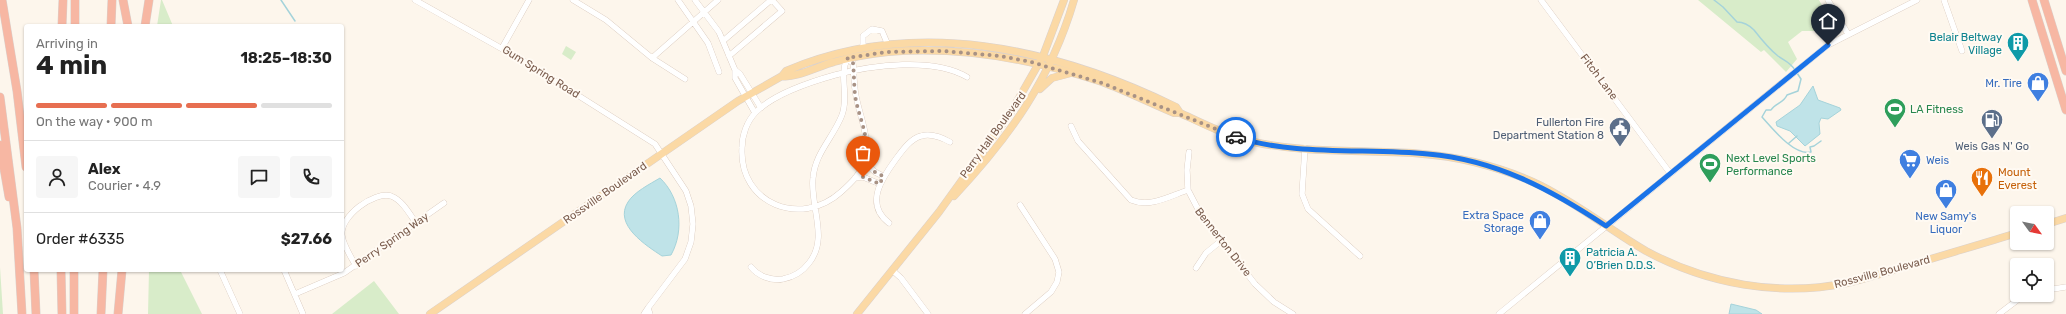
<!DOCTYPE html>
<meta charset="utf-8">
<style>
:root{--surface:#fff;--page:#f6f6f6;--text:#222;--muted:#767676;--line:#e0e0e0;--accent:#e76f51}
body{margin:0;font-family:Rubik,sans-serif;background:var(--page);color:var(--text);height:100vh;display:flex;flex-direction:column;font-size:15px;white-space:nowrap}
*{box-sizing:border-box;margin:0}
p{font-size:13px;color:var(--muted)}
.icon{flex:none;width:22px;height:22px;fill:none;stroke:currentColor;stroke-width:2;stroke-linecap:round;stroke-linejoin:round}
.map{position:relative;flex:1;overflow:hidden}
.panel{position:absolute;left:24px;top:24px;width:320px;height:248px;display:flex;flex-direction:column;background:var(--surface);border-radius:4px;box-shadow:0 1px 3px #0004}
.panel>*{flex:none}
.needle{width:26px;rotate:123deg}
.fabs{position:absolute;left:2010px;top:206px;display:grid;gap:8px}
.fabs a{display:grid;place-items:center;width:44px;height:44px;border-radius:4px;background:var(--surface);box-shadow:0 1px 3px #0004;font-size:20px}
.pin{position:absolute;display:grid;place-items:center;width:34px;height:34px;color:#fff;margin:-41px -17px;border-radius:50% 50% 50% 0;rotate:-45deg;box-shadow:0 0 4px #0007}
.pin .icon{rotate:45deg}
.courier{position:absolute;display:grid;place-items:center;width:40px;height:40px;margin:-20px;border:3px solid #1a73e8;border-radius:50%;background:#fff;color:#222;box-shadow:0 1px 5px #0007}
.headline em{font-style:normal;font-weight:700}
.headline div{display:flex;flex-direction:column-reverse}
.headline{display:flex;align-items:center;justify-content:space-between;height:68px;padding:0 12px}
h1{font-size:26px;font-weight:700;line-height:30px}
.bar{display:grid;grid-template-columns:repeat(4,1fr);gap:6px 4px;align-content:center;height:48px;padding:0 12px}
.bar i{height:5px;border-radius:3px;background:var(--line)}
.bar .active{background:var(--accent)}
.bar p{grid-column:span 4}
.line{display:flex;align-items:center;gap:10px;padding:0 12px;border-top:1px solid var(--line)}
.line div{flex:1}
.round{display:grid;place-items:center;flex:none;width:42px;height:42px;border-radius:4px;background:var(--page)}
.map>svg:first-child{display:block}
.green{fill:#d8ecc9}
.water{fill:#bfe3e8;stroke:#a5d3da}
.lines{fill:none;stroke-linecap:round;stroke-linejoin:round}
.stream{stroke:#a5d3da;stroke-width:1.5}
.minor-casing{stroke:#d1beb0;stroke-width:6}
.major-casing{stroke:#dad1cd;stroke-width:8}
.highway-casing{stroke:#dad1cd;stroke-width:9}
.minor{stroke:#fff;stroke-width:5.5}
.major{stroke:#fbd9a5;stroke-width:7}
.highway{stroke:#f7b7a3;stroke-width:8}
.done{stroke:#a89285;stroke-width:4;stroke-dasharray:0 7.2}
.route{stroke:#1a73e8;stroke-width:5}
.labels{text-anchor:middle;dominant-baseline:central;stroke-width:4;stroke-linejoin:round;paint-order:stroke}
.culture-label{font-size:11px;fill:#0d838f;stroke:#fffaf3;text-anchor:end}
.street-label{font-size:11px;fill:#7a5c4d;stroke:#fffaf3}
.shop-label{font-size:11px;fill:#366cbe;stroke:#fffaf3;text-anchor:end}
.leisure-label{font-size:11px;fill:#27864d;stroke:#fffaf3;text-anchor:start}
.service-label{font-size:11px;fill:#4e5e75;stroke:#fffaf3;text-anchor:end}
.food-label{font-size:11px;fill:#c56008;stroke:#fffaf3;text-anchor:start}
</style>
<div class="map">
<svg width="2066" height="314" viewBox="0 0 2066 314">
<rect width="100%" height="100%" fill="#fdf6ec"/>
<!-- green -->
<path class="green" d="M161,0H162L173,26H157Z
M1698,0H1819L1836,30L1826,36L1820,31H1802L1788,42L1797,59L1786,72L1764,50L1761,52Z
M566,46L576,52L571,60L562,54Z
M0,267L3,314H0Z
M149,270H180L202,314H148Z
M374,281L399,314H332Z"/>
<!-- water -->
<path class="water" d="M1813,86L1818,100L1840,108L1841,110L1828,119L1821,118L1819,123L1820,134L1805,146L1790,131L1777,126L1776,122L1800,105Z
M660,178C680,197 685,230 671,255L662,256C647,246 613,225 628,202C634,192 650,184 660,178Z
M1731,304L1756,310L1762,314H1729Z"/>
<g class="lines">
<!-- stream -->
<path class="stream" d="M281,0L295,21
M1714,0L1723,7L1737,22C1743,22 1750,26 1754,30C1761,39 1769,49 1778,56C1785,61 1790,62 1795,70
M1797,73L1801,79L1798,91L1787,95C1784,103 1775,103 1771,110H1766L1762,117C1773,129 1794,156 1811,152L1810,147L1814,146L1821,141
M1789,143L1797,136"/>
<!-- minor casing -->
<g class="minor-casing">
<path id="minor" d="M415,0L522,60L655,144L686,191L691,206L693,224L691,242L685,259L648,308
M573,0L606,20L652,58L685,79
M678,0L708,43L719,72
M695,0L719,32L735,70V78L755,113
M1541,0L1670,173
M1828,0L1848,34
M1944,0L1962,51
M723,41L771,0
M502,48L529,0
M863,48V36L872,29L882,31L888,45
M729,56L782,11L772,0
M652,58L718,0
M735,70L740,74L761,108
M1071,126L1078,141L1131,200C1150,208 1170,196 1188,190
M1305,148L1302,194L1308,209L1360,256
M1189,152L1187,170L1188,190L1200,213L1255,284L1274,302L1293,314
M864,162L875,172L883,176
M855,178L863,177L880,184
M1020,205L1055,259L1059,272L1057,282L1051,292L1025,314
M889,223C864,204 882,178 896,159C902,151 910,139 921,136C931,133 941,137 950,142
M356,266C351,257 343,245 342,235C340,216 374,191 391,196C402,200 409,213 416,223
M751,267C758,276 771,281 783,279C793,277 803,271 809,263C829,238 810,207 813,178C815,153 833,138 842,115C849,97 839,76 847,59L853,63C854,74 854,86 856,96C860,117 870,137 865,159C862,173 851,183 841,192C801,228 739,204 742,148C742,135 747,121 756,112C774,94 810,82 835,75C872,65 934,57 967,77
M1196,268L1206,253L1222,240
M220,270L240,314
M284,270L303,314
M892,270L901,278L928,314
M2047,290L2066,287
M295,294L344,273L444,203
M644,314L648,308L650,314
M1499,314L1828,45L1917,0
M1999,314L2024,295"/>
</g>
<!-- major casing -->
<g class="major-casing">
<path id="major" d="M782,76C794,79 821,65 834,62C852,57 869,54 888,52C960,46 1033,59 1102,82C1126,91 1150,103 1174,113H1180C1204,124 1227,136 1254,142C1326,158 1402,144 1474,162C1502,169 1531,179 1556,194C1587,211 1615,233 1646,251C1707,284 1779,297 1847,283C1868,278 1890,271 1911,265C1946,254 1982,244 2017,233
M1040,89L1052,78L1071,73
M954,196C1010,136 1051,79 1074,0
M2047,224L2066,218
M430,314L738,101L782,76L786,71C915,16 1055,48 1176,107L1180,113
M857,314L939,212L1011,112L1043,56L1064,0"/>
</g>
<!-- highway casing -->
<g class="highway-casing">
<path id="highway" d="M2,0L17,91L26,167
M123,0L128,26
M2032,0L2066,110
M2044,0L2066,71
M62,26L63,0
M75,26V0
M111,26L112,0
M145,26L149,0
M0,97L17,228L22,314
M0,145L9,197
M34,270L36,314
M61,270L62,314
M74,270V314
M101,314L103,270
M118,314L122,270"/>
</g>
<!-- minor -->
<use href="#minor" class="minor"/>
<!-- major -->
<use href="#major" class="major"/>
<!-- highway -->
<use href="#highway" class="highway"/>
</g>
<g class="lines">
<!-- done -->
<path class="done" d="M863,177L880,184L883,176L875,172L864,162C872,140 858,117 855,95C854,84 854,74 853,63L847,58L887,52L943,51L1000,56L1031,62L1102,83L1236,137"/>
<!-- route -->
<path class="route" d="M1236,137C1293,156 1368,148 1428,154C1496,160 1550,189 1606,226L1828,45"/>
</g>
<!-- icons -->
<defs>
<g id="building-pin" transform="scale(1.15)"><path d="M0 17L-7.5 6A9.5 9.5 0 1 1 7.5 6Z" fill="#0f9aa8" stroke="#fffaf3"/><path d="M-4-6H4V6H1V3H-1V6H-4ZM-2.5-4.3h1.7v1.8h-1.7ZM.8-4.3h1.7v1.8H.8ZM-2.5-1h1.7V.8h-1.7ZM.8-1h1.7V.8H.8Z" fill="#fff"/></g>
<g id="shop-pin" transform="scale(1.15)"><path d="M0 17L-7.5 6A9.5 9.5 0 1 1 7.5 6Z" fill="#3f7fe0" stroke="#fffaf3"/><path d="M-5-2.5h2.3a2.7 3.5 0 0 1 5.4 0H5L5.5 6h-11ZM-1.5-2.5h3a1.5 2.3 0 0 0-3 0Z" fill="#fff"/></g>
<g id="stadium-pin" transform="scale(1.15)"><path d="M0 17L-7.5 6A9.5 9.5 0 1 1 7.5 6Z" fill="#2e9e5b" stroke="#fffaf3"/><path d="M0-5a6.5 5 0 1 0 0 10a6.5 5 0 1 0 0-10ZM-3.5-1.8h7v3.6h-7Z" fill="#fff"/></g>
<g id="fuel-pin" transform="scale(1.15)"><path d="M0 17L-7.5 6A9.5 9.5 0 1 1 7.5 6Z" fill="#5c6f8a" stroke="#fffaf3"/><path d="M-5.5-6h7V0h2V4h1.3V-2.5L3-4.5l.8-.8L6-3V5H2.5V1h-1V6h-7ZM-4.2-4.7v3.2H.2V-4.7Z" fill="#fff"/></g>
<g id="civic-pin" transform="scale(1.15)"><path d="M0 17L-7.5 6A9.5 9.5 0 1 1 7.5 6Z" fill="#5c6f8a" stroke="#fffaf3"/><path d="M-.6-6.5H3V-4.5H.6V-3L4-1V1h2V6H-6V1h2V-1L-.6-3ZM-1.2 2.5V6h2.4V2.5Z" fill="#fff"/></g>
<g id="supermarket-pin" transform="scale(1.15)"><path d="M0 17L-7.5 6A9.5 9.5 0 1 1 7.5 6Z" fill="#3f7fe0" stroke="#fffaf3"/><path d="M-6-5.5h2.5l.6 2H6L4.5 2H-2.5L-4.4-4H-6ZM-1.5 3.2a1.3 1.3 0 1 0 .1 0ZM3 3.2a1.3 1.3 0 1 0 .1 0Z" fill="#fff"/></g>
<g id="restaurant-pin" transform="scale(1.15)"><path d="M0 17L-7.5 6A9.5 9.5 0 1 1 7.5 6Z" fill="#e8710a" stroke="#fffaf3"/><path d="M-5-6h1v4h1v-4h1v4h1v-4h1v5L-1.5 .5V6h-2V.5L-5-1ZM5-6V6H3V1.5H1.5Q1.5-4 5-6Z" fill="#fff"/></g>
</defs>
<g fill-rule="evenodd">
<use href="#building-pin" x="2018" y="43"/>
<use href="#shop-pin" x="2038" y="83"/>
<use href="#stadium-pin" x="1895" y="109"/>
<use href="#fuel-pin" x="1992" y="120"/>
<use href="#civic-pin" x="1620" y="128"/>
<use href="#supermarket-pin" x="1910" y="160"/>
<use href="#stadium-pin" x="1710" y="164"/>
<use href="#restaurant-pin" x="1982" y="178"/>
<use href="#shop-pin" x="1946" y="190"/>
<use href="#shop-pin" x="1540" y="221"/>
<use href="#building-pin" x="1570" y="258"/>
</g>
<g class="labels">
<!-- culture labels -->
<g class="culture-label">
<text x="2002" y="37">Belair Beltway<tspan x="2002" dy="13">Village</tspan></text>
<text x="1586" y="252" text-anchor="start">Patricia A.<tspan x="1586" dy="13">O’Brien D.D.S.</tspan></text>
</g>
<!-- street labels -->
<g class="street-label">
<text transform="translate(541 72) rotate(32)">Gum Spring Road</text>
<text transform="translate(1599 77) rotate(53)">Fitch Lane</text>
<text transform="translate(993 135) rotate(-54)">Perry Hall Boulevard</text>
<text transform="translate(605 193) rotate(-35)">Rossville Boulevard</text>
<text transform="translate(392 240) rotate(-35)">Perry Spring Way</text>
<text transform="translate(1223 242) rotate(52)">Bennerton Drive</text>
<text transform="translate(1882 272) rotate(-15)">Rossville Boulevard</text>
</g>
<!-- shop labels -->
<g class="shop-label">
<text x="2022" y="83">Mr. Tire</text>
<text x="1926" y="160" text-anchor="start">Weis</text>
<text x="1524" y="215">Extra Space<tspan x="1524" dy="13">Storage</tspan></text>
<text x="1946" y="216" text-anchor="middle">New Samy's<tspan x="1946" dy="13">Liquor</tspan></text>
</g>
<!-- leisure labels -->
<g class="leisure-label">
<text x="1910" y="109">LA Fitness</text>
<text x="1726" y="158">Next Level Sports<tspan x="1726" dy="13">Performance</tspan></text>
</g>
<!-- service labels -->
<g class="service-label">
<text x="1604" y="122">Fullerton Fire<tspan x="1604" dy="13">Department Station 8</tspan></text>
<text x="1992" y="146" text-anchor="middle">Weis Gas N' Go</text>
</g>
<!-- food labels -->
<g class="food-label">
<text x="1998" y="172">Mount<tspan x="1998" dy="13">Everest</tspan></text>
</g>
</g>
</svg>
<div class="fabs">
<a><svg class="needle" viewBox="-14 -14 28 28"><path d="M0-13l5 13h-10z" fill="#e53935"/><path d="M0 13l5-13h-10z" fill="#767676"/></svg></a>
<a><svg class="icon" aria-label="locate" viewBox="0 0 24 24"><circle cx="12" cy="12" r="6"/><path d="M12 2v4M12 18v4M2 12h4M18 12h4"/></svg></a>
</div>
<div class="pin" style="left:863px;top:177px;background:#ea580c"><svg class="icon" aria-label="bag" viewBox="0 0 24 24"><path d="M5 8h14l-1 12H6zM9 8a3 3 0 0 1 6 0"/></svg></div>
<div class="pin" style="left:1828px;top:45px;background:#1f2937"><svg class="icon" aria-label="home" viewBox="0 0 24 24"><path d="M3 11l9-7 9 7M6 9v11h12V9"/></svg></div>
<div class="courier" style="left:1236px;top:137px"><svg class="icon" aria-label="car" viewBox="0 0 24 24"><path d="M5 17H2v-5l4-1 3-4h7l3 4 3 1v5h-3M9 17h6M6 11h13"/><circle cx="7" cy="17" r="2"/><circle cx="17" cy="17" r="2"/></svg></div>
<section class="panel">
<div class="headline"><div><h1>4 min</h1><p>Arriving in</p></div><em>18:25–18:30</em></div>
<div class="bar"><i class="active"></i><i class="active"></i><i class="active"></i><i></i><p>On the way · 900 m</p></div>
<div class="line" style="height:72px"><a class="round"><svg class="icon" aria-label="person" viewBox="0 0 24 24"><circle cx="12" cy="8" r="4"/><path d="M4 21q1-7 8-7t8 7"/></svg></a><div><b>Alex</b><p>Courier · 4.9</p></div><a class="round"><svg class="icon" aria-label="chat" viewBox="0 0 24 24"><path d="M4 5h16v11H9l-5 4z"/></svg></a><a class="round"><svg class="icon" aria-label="phone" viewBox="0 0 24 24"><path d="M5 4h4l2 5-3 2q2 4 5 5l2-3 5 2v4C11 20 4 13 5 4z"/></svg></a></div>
<div class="line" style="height:52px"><div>Order #6335</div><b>$27.66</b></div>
</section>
</div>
